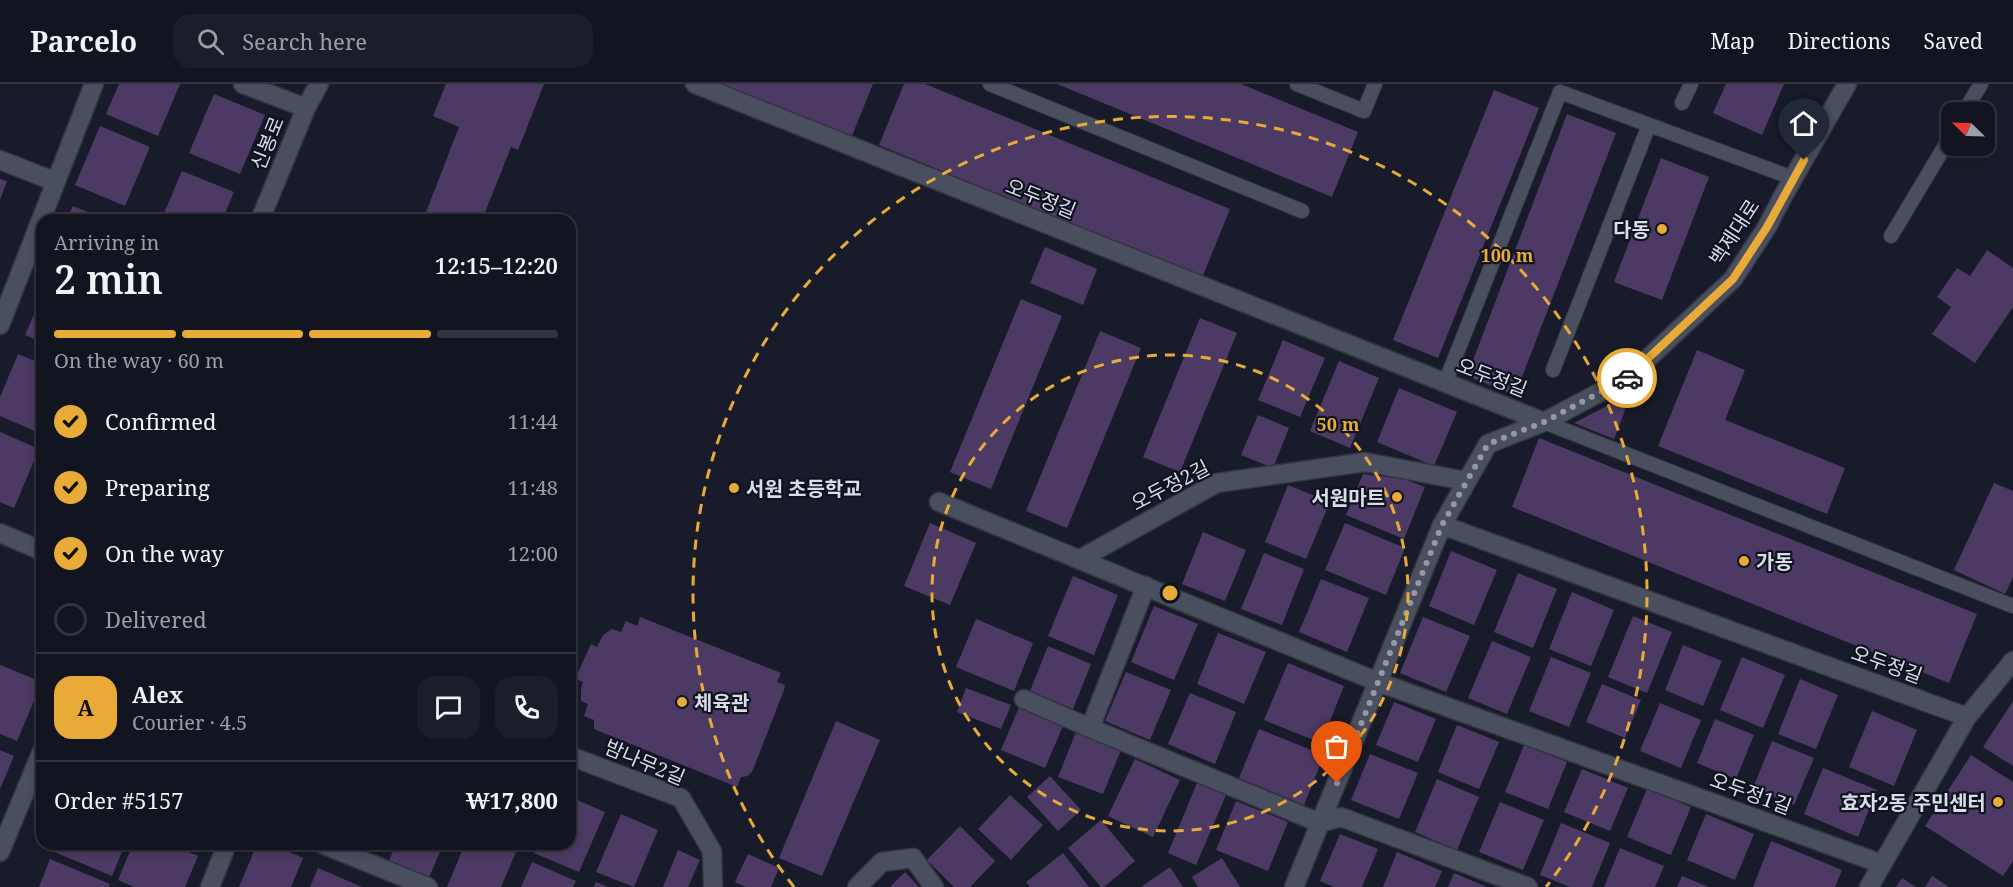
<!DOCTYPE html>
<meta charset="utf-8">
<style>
:root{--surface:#121520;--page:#1b1e29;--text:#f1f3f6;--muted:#9c9fa5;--line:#31343e;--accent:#e8ab37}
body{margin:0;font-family:"Noto Serif","Noto Sans KR",serif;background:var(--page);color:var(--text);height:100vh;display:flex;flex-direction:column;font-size:22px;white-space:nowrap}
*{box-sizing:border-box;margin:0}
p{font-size:20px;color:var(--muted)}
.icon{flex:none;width:33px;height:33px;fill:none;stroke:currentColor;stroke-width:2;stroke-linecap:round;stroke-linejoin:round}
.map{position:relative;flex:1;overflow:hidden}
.side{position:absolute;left:36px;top:130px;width:540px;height:636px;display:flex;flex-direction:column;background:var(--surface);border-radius:18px;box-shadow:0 3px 9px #0003,0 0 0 2px var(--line)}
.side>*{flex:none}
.needle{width:39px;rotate:293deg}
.fabs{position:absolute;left:1941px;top:18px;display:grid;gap:12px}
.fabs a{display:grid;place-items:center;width:54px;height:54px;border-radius:12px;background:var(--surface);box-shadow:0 3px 9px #0003,0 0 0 2px var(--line);font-size:30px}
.pin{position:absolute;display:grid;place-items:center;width:51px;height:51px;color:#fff;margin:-62px -26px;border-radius:50% 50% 50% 0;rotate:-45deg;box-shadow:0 0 6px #0007}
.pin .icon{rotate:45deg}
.courier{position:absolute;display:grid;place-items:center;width:60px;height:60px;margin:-30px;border:4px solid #e8ab37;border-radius:50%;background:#fff;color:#222;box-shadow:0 2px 8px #0007}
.overview em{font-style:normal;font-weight:600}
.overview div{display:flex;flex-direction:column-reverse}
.overview{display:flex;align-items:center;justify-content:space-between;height:102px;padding:0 18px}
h1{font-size:39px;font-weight:600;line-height:45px}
.bar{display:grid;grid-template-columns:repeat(4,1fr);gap:9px 6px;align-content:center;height:72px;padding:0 18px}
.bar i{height:8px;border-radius:4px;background:var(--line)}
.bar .active{background:var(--accent)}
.bar p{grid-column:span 4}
.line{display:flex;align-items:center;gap:15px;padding:0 18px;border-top:2px solid var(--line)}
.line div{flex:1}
.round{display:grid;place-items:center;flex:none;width:63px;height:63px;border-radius:18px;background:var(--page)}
ol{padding:0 18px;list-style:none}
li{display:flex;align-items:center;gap:18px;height:66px}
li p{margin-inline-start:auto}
li .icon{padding:6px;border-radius:50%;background:var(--accent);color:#111;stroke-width:4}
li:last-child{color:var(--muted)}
li i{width:33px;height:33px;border:3px solid var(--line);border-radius:50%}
header{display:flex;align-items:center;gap:36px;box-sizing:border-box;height:84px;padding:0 30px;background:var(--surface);border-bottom:2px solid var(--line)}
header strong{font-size:28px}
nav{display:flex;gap:33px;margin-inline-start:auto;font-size:21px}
.search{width:420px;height:54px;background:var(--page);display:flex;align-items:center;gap:15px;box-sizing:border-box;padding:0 21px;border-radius:18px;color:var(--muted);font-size:22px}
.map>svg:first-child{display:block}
.building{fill:#4d3a64}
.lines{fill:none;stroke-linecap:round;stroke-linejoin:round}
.service-casing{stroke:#333641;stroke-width:16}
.minor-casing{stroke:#333641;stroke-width:21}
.service{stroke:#4a4f60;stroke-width:14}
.minor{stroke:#4a4f60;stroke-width:18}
.done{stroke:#9599a5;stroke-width:6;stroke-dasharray:0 10.8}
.route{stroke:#e8ab37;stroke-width:8}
.ring{fill:none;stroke:#e8ab37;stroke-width:3;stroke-dasharray:10 8}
.poi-dot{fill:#e8ab37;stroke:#0f1320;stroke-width:2}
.labels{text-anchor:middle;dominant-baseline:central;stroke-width:4.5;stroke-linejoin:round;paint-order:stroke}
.street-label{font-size:20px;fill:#d9dde7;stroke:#0f1320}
.poi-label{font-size:20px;font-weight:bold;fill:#d9dde7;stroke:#0f1320;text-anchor:end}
.centre{fill:#e8ab37;stroke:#0f1320;stroke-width:3}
.ring-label{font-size:18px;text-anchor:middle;font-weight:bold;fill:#e8ab37;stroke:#0f1320;stroke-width:4.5;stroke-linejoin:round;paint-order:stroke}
</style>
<header>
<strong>Parcelo</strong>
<div class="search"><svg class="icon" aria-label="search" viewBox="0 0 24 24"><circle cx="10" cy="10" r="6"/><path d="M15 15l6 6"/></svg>Search here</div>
<nav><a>Map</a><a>Directions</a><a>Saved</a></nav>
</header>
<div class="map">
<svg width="2013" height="803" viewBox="0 0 2013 803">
<rect width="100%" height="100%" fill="#181c2a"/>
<!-- building -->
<path class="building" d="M119,0H180L158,52L106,30Z
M446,0H544L518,66L511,63L482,136H423L459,43L433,32Z
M720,0H873L851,54Z
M904,0H925L1230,125L1202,194L879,61Z
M1057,0H1241L1358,48L1332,113Z
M1726,0H1784L1762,51L1713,29Z
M1494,6L1539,24L1438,274L1393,256Z
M214,10L265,31L240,90L189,69Z
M1567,30L1616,49L1515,311L1467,292Z
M100,42L150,63L125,122L75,101Z
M1661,74L1709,93L1662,216L1614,198Z
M182,87L234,108L222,136H161Z
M0,95L7,97L0,116Z
M73,122L107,136H66Z
M1045,163L1097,185L1083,221L1030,199Z
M1987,166L2013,184V223L1975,279L1932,250L1951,223L1937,213L1957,184L1970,192Z
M42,212V258L25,251Z
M1021,215L1062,232L991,405L950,388Z
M1200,234L1237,249L1180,388L1143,373Z
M1100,247L1141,264L1067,444L1026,427Z
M1283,256L1325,274L1300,333L1258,316Z
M1697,266L1745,286L1725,336L1845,384L1827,430L1658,362Z
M18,270L42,280V350L0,332V313Z
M1339,277L1379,294L1350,364L1310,347Z
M1399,304L1457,328L1434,382L1377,358Z
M1632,309L1614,355L1574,339Z
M1258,331L1289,344L1273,384L1241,371Z
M0,348L39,365L14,424L0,418Z
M1539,354L1977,530L1949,599L1512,423Z
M1363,390L1404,395L1425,403L1404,455L1346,431Z
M1994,399L2013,407V493L2005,510L1954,486Z
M1288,401L1330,418L1306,475L1265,458Z
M930,439L976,459L950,521L904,502Z
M1345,439L1405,464L1386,511L1325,486Z
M1203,448L1246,466L1225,517L1182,500Z
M1451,467L1497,486L1474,541L1429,522Z
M1264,469L1304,485L1282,541L1241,525Z
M1518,489L1557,505L1533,564L1494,548Z
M1073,492L1118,511L1094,571L1048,552Z
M1321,495L1369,514L1347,568L1299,548Z
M1572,508L1614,526L1591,582L1549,565Z
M1154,522L1198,540L1174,596L1131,578Z
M1633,532L1672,548L1647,609L1608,593Z
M640,533L781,589L777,598L785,601L784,606L752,688L748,692L741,693L737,703L594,645V636L584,632L588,620L581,617V604L583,598L575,595L591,560L597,563L603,551L612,545L621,548L626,537L637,542Z
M1423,533L1470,552L1446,608L1400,589Z
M976,535L1033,559L1014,607L956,583Z
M1218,549L1266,568L1244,620L1197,600Z
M1492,557L1531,573L1507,630L1468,614Z
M1683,561L1722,577L1703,622L1665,606Z
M1048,562L1091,580L1073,625L1030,607Z
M1551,573L1591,589L1569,643L1529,627Z
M1742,573L1785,591L1763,644L1720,626Z
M1288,579L1344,602L1321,659L1264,636Z
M0,581L42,598L17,657L0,650Z
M1126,588L1171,606L1150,656L1105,637Z
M1800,595L1838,611L1816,665L1778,650Z
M1602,600L1641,616L1625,654L1586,638Z
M966,604L1011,621L1001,645L957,628Z
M1190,609L1236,628L1215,680L1168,660Z
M2013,617V682L1983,663Z
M1394,618L1436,635L1418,678L1376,661Z
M1660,619L1701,636L1681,684L1640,667Z
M1019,623L1063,642L1045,684L1001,666Z
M1872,627L1917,646L1894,702L1849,683Z
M1715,635L1754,651L1736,695L1697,679Z
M836,637L880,656L822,792L779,774Z
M1457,641L1499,658L1479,705L1438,688Z
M1259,645L1324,671L1304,721L1239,694Z
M1076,648L1121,666L1103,710L1058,693Z
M1772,657L1814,674L1794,721L1753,704Z
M1524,661L1567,678L1548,725L1505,708Z
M0,666L14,672L0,705Z
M1370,670L1418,689L1399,735L1351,716Z
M1971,671L2013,698V777L2003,792L1925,742Z
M1135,675L1180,696L1153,753L1108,732Z
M1823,684L1877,706L1858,753L1804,730Z
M1582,685L1628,704L1610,747L1564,728Z
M1050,692L1081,726L1058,747L1027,713Z
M1437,695L1479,713L1457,766L1415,748Z
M1197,699L1226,711L1196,781L1168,769Z
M1647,705L1691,723L1671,771L1627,753Z
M1010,711L1043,741L1011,776L978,745Z
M570,713L605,728L579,788L534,769L538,760H570Z
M1236,717L1288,738L1268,787L1216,766Z
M1500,718L1544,736L1523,786L1479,768Z
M621,730L658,746L634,803L596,788Z
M1706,730L1754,750L1735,796L1687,776Z
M1101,736L1135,777L1104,803H1101L1068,764Z
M1561,739L1610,759L1592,803H1570L1540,791Z
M960,742L995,777L970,803H954L927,776Z
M1340,750L1378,765L1362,803H1334L1320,797Z
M1771,757L1842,786L1835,803H1753Z
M55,760H125L112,792L52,767Z
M133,760H170L198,772L185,803H134L118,796Z
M257,760H271L303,774L291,803H239Z
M338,760H365L361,770Z
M396,760H443L428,796L388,779Z
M465,760H512L518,763L501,803H447Z
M1620,764L1664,782L1655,803H1604Z
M678,766L700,776L688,803H663Z
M1397,768L1442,787L1435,803H1383Z
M1063,769L1089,803H1030L1026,798Z
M748,770L779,784L771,803H746L735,798Z
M1222,774L1240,803H1198L1192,793Z
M50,775L110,800L109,803H39Z
M532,778L576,797L573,803H521Z
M1170,783L1183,803H1141Z
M318,784L362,803H310Z
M905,788L919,803H890Z
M1454,789L1487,803H1448Z
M1682,792L1709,803H1677Z
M1932,792L1949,803H1925Z
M1902,794L1916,803H1896Z
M596,798L608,803H594Z"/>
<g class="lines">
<!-- service casing -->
<g class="service-casing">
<path id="service" d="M990,0L1302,127
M1297,0L1364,27L1375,0
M1682,19L1691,0
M1964,28L1981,0
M1891,152L1952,50
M1553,286L1649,41
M1445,299L1560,8L1793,94
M1544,338L2013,522"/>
</g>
<!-- minor casing -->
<g class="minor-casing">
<path id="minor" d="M243,0L306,24
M695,0L1544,338L1488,360L1442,441L1967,633L2013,577
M0,76L56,98
M260,136L306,24L319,0
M0,241L94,0
M1544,338L1627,294L1733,195L1767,143L1783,112L1847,0
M939,418L1378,598L1882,780
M0,449L42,467
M1080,475L1217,399L1365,378L1466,397
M1024,615L1090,644L1320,739L1341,733L1528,803
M1090,644L1146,502
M570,672L681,714L712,767L713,803
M322,760L428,803
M0,768L42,667
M210,803L227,760
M857,803L882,778L913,774L934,803
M1294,803L1442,441
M1869,803L1967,633"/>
</g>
<!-- service -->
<use href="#service" class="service"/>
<!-- minor -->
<use href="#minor" class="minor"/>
</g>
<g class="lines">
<!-- done -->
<path class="done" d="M1337,699L1442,441L1488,360L1544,338L1627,294"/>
<!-- route -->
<path class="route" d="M1627,294L1733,195L1767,143L1804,76"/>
</g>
<!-- distance rings -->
<g class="ring">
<circle cx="1170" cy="509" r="238"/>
<path d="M794 803A477 477 0 1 1 1546 803"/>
</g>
<!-- markers -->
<g class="poi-dot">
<circle cx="1662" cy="145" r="6"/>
<circle cx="734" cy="404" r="6"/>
<circle cx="1397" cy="413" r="6"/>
<circle cx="1744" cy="477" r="6"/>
<circle cx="682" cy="618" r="6"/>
<circle cx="1998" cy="718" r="6"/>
</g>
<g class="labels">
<!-- street labels -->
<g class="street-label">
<text transform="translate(267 59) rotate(-68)">신봉로</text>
<text transform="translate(1041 114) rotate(22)">오두정길</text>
<text transform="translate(1734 148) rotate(-57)">백제대로</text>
<text transform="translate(1492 293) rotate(21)">오두정길</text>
<text transform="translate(1170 401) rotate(-27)">오두정2길</text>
<text transform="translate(1887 580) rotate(20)">오두정길</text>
<text transform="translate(645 678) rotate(23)">밤나무2길</text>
<text transform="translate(1751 709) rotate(20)">오두정1길</text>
</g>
<!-- poi labels -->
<g class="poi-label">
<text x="1650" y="145">다동</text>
<text x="746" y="404" text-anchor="start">서원 초등학교</text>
<text x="1385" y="413">서원마트</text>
<text x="1756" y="477" text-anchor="start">가동</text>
<text x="694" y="618" text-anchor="start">체육관</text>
<text x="1986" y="718">효자2동 주민센터</text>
</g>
</g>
<circle cx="1170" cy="509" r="9" class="centre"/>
<g class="ring-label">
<text x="1507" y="178">100 m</text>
<text x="1338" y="347">50 m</text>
</g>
</svg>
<div class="fabs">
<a><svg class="needle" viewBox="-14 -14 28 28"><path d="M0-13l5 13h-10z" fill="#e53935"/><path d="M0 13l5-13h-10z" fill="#9c9fa5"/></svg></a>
</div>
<div class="pin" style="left:1337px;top:699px;background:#ea580c"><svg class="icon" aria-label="bag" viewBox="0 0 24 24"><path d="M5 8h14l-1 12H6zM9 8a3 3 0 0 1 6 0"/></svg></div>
<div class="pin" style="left:1804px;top:76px;background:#1f2937"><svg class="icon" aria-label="home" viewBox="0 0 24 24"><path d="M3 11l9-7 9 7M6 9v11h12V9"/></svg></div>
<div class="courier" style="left:1627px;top:294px"><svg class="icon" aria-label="car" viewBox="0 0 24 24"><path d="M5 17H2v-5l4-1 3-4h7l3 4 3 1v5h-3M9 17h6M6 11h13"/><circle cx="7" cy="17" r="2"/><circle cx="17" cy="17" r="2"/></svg></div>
<section class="side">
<div class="overview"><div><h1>2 min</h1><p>Arriving in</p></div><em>12:15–12:20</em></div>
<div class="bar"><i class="active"></i><i class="active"></i><i class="active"></i><i></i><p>On the way · 60 m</p></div>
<ol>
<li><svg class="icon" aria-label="check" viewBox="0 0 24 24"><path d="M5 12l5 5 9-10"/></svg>Confirmed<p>11:44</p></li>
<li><svg class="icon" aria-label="check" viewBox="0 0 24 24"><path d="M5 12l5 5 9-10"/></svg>Preparing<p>11:48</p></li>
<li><svg class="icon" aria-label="check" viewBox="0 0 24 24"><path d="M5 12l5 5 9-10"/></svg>On the way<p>12:00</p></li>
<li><i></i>Delivered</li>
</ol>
<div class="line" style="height:108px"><b class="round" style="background:var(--accent);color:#111">A</b><div><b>Alex</b><p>Courier · 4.5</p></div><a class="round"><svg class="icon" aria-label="chat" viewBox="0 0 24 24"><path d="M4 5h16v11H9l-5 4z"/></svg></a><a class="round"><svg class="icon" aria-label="phone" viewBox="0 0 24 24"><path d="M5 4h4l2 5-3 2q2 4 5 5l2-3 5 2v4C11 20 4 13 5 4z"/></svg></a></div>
<div class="line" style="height:78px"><div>Order #5157</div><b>₩17,800</b></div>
</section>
</div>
